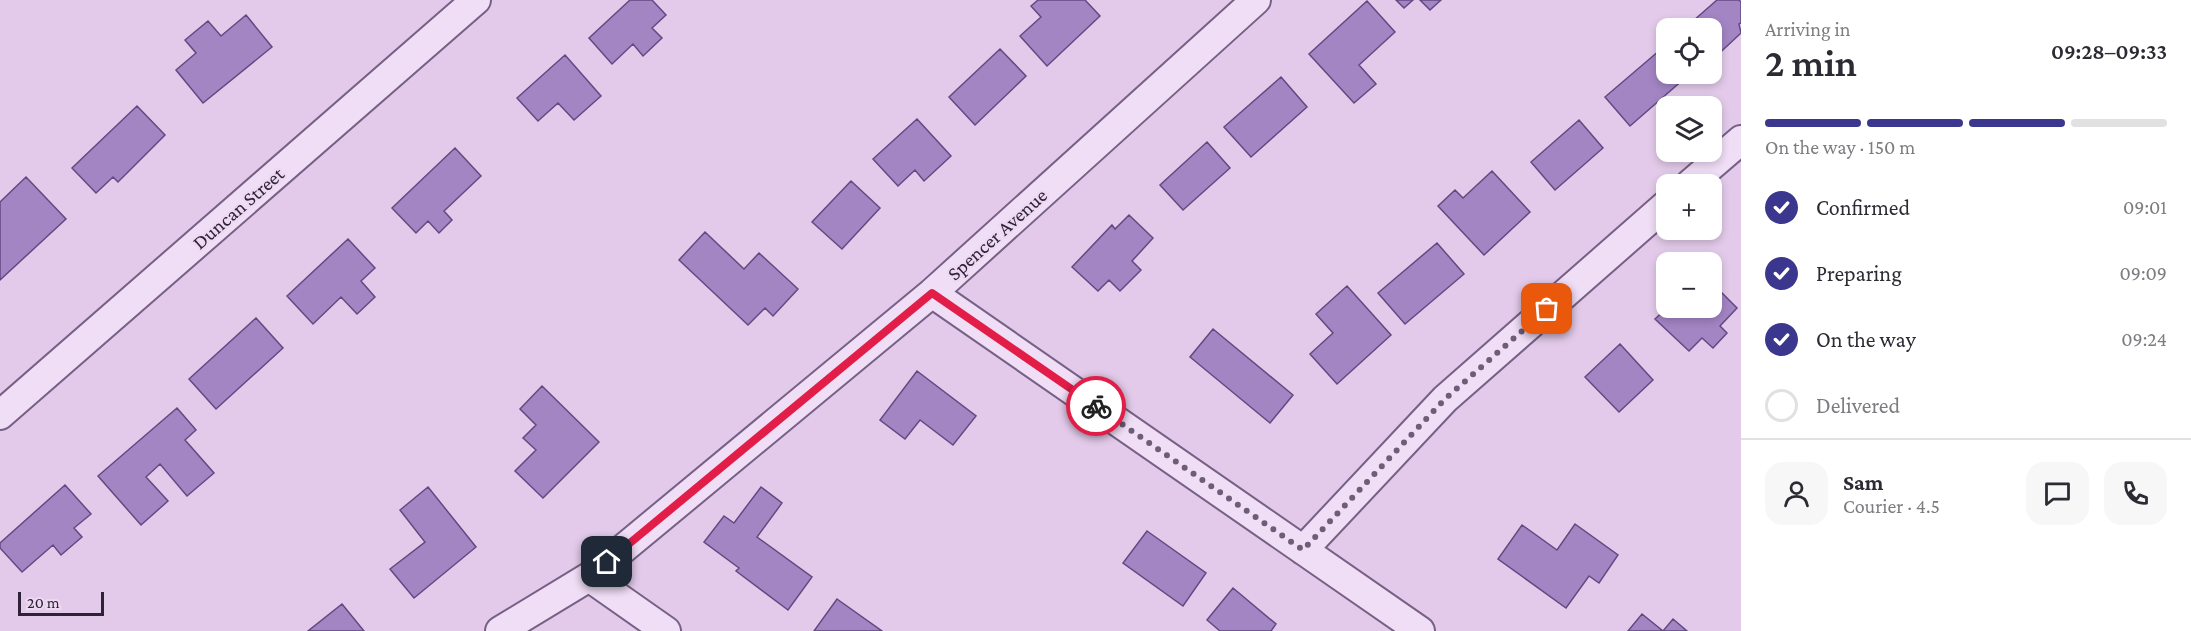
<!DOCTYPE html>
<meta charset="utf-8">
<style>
:root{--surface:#fff;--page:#f7f7f7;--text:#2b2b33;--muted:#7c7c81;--line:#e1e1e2;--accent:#3b378e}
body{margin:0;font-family:"Crimson Pro",serif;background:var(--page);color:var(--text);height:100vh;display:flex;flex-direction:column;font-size:22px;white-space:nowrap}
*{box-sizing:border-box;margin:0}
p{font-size:20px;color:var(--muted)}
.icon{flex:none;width:33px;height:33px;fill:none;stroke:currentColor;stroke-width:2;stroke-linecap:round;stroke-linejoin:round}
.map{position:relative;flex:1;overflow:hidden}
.panel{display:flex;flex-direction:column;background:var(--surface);width:450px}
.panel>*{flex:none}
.buttons{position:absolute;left:1656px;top:18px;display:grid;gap:12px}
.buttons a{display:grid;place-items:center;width:66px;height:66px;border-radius:12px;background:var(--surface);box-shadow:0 3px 9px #0003;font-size:30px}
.scale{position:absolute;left:18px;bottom:15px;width:86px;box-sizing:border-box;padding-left:6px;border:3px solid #2e2237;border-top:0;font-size:16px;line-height:21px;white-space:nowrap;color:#2e2237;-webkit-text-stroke:4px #edd9f2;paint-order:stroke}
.pin{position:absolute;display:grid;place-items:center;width:51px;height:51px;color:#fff;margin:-26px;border-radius:12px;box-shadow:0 3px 9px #0006}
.courier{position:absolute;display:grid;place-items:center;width:60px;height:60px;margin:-30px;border:4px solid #e11d48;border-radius:50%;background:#fff;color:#222;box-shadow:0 2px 8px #0007}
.summary em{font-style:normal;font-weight:600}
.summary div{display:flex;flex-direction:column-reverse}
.summary{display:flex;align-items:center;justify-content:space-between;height:102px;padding:0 24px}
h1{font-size:39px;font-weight:600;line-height:45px}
.bar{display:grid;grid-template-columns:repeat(4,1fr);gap:9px 6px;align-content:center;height:72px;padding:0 24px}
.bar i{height:8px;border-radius:4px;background:var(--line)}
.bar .active{background:var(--accent)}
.bar p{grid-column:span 4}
.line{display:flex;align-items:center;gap:15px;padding:0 24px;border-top:2px solid var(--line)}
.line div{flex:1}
.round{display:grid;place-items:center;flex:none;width:63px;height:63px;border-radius:18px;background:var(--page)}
ol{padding:0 24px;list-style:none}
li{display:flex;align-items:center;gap:18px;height:66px}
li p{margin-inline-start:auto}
li .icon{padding:6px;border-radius:50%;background:var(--accent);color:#fff;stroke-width:4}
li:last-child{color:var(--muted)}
li i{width:33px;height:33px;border:3px solid var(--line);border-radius:50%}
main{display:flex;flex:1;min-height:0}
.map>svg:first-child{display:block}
.building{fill:#a385c4;stroke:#634982;stroke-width:1.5}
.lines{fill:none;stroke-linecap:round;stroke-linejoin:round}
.minor-casing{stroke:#766085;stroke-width:32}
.minor{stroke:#f0ddf6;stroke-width:28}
.done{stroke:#6d5d76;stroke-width:6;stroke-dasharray:0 10.8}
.route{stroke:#e11d48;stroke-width:8}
.labels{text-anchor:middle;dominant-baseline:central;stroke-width:4.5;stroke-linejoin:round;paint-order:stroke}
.street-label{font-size:20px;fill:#2e2237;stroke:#edd9f2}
</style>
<main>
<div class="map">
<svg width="1741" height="631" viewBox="0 0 1741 631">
<rect width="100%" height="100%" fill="#e3caea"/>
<!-- building -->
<path class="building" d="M630,0H652L666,15L652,28L662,38L643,56L633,44L612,64L589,38Z
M1038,0H1085L1100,16L1047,66L1020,36L1041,17L1031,6Z
M1396,0H1413L1404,8Z
M1420,0H1441L1430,10Z
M1717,0H1739L1741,2V23L1739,24L1741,33L1712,60V28H1685Z
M1367,1L1395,32L1359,65L1376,84L1354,103L1309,54Z
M246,15L272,47L203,103L176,70L196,53L185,40L208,21L221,36Z
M1000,49L1026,76L975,125L949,97Z
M1660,50L1666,57V74H1680L1685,78L1630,126L1605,97Z
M565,55L601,96L574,120L558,103L538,121L517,98Z
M1281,77L1307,107L1251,157L1224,127Z
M137,106L165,135L118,182L113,177L96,193L72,168Z
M917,119L951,156L924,181L915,170L898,186L873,159Z
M1579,120L1603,148L1555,190L1531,162Z
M1207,142L1230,168L1183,210L1160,185Z
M455,148L481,176L444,211L452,220L439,233L428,221L416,233L392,208Z
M1492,171L1530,212L1484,255L1438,206L1455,190L1463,198Z
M26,177L66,219L0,280V202Z
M851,181L880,208L842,249L812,222Z
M1129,215L1153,238L1132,261L1141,270L1120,291L1109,280L1098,291L1072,267L1112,225L1115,229Z
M705,232L744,269L759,253L798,289L773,316L765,308L748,325L679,260Z
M348,239L375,268L361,281L375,297L357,314L341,297L313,324L287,296Z
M1437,243L1464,274L1405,324L1378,293Z
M1712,283L1737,308L1720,326L1727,333L1713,348L1702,338L1689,351L1655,319L1667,308H1712Z
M1347,286L1391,335L1337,384L1310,354L1333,333L1316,314Z
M256,318L283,348L216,409L189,379Z
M1213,329L1293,395L1270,423L1190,357Z
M1620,344L1653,380L1619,412L1585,377Z
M917,371L976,416L953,445L920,420L905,439L880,420Z
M542,386L599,442L543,498L515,471L536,450L523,438L536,425L520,409Z
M177,408L196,430L185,440L214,473L187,496L160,464L146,477L168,501L141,525L98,476Z
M65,485L91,514L74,528L82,537L61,555L53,545L22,572L0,548V543Z
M428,487L476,547L414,598L390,569L425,542L400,510Z
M761,487L782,503L757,537L812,577L788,610L736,571L739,568L704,542L724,516L734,523Z
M1575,524L1618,555L1599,583L1589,576L1566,608L1498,559L1522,525L1557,550Z
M1147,531L1206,573L1183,606L1123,563Z
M1233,588L1276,624L1271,631H1220L1207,620Z
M837,599L882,631H814Z
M342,604L364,631H308Z
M1642,614L1663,631H1628Z
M1673,619L1687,631H1663Z"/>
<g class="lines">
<!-- minor casing -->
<g class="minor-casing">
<path id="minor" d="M1690,184L1741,140
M932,293L1420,631
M0,415L476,0
M1303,550L1445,399L1666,205
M589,577L666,631
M500,631L589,577L932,293L1256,0"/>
</g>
<!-- minor -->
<use href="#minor" class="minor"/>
</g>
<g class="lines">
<!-- done -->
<path class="done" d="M1096,406L1303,550L1445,399L1547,309"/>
<!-- route -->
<path class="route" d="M607,562L932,293L1096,406"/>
</g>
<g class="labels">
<!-- street labels -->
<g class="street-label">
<text transform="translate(238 208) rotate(-41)">Duncan Street</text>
<text transform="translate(997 234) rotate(-42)">Spencer Avenue</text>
</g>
</g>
</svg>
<div class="buttons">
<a><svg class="icon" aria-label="locate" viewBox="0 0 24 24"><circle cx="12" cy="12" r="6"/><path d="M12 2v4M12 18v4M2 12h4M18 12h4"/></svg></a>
<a><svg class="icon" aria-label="layers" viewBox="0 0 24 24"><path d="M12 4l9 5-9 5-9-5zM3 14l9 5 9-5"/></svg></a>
<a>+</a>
<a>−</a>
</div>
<div class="scale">20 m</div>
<div class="pin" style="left:1547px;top:309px;background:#ea580c"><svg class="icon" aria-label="bag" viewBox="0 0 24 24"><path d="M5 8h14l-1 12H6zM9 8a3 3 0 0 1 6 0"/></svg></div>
<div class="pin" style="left:607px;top:562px;background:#1f2937"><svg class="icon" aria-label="home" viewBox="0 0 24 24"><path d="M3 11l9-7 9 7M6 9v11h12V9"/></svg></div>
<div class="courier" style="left:1096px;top:406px"><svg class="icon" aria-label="bike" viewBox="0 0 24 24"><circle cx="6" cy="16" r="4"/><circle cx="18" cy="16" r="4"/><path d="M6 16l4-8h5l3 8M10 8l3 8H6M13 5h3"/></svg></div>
</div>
<section class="panel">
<div class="summary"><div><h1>2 min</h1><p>Arriving in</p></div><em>09:28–09:33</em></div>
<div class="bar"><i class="active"></i><i class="active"></i><i class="active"></i><i></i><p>On the way · 150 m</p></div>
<ol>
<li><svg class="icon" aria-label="check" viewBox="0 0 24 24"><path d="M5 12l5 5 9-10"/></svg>Confirmed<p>09:01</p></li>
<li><svg class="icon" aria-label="check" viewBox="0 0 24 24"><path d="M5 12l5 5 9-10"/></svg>Preparing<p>09:09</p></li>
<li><svg class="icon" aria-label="check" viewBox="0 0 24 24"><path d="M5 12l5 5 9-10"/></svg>On the way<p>09:24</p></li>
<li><i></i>Delivered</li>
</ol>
<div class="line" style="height:108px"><a class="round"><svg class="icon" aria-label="person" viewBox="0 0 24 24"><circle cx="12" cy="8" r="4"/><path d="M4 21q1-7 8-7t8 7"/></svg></a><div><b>Sam</b><p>Courier · 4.5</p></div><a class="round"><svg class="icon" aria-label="chat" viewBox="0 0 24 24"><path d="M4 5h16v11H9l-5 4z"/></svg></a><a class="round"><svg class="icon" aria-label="phone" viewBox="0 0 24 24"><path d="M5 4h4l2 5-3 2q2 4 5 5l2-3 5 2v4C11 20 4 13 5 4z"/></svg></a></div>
</section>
</main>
